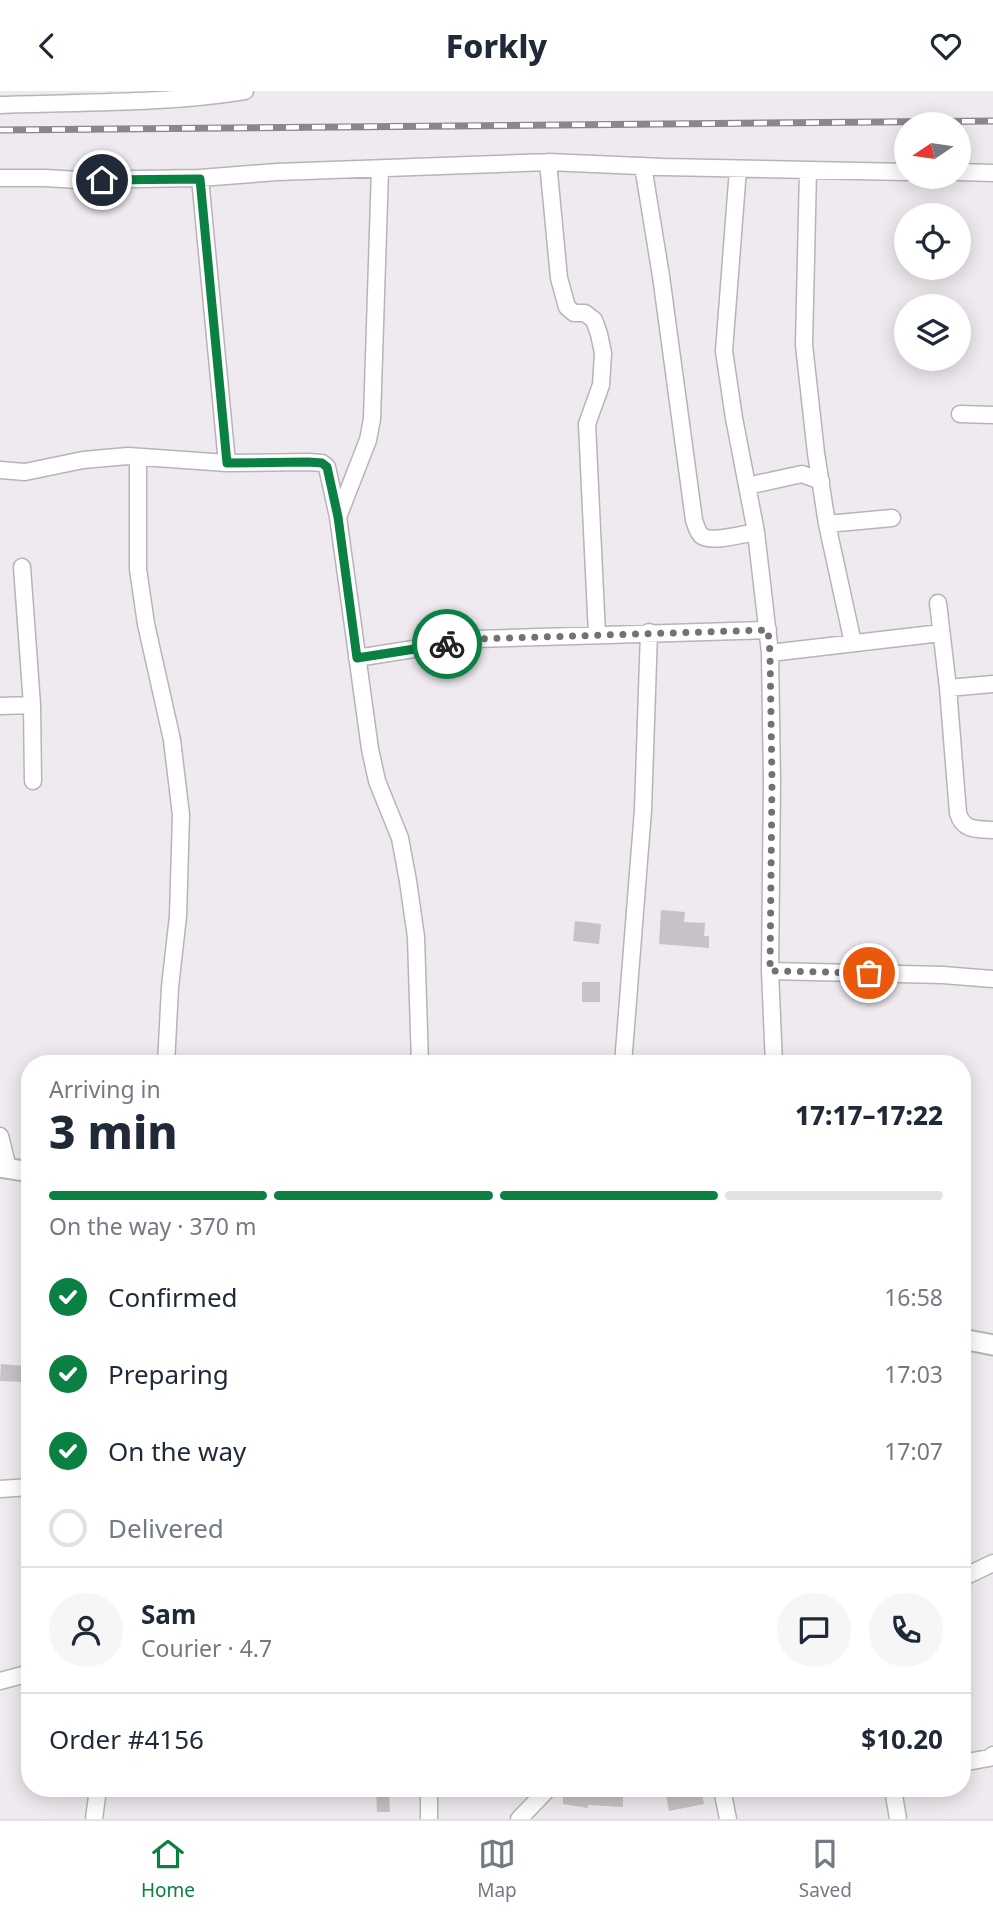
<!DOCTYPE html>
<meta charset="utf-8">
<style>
:root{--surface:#fff;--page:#f6f6f7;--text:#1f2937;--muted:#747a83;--line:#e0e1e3;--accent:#0b8043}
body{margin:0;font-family:"Noto Sans",sans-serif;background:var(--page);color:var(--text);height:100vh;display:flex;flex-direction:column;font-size:26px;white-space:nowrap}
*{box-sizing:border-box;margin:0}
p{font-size:23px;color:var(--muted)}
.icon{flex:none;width:38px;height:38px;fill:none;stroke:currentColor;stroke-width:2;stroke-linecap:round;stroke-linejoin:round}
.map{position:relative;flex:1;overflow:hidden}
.panel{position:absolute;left:21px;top:964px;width:950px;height:742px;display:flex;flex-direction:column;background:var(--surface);border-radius:28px;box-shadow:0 4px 18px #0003}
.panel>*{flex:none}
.needle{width:46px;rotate:257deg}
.fabs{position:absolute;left:894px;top:21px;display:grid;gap:14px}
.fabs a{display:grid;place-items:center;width:77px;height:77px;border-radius:50%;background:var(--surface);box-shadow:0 4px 18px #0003;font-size:35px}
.pin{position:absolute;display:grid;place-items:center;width:60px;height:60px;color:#fff;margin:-30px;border:4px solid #fff;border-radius:50%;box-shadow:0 2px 7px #0007}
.courier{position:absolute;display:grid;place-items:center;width:70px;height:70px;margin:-35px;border:5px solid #0b8043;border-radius:50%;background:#fff;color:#222;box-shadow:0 2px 9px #0007}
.head em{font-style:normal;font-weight:800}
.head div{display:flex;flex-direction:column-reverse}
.head{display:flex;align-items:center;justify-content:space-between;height:119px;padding:0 28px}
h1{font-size:46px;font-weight:800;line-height:52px}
.bar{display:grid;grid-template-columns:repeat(4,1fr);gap:10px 7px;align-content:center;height:84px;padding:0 28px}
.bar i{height:9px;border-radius:5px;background:var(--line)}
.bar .current{background:var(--accent)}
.bar p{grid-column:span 4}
.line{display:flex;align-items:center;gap:18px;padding:0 28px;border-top:2px solid var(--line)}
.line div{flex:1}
.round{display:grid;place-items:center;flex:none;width:74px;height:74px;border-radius:37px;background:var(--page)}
ol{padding:0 28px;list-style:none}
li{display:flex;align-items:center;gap:21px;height:77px}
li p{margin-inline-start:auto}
li .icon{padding:7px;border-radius:50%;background:var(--accent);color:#fff;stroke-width:4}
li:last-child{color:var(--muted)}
li i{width:38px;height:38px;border:4px solid var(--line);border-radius:50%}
header{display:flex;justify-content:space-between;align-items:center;height:91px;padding:0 28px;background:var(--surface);font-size:32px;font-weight:800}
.tabs{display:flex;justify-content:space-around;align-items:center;height:98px;border-top:2px solid var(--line);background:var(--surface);font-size:19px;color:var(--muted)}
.tabs a{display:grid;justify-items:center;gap:4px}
.tabs .current{color:var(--accent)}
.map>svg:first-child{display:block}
.building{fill:#c7c2c7}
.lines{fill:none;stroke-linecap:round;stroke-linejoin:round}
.minor-casing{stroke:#b8b3b8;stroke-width:19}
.tertiary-casing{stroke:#b8b3b8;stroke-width:23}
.minor{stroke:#fff;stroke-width:16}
.tertiary{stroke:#fff;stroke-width:19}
.rail-casing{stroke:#8a878a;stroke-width:7}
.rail{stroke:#fff;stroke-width:4.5;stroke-dasharray:13;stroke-linecap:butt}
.done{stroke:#747174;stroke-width:7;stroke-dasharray:0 12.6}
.route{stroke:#0b8043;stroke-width:9}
</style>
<header><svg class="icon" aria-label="back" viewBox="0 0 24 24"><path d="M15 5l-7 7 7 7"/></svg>Forkly<svg class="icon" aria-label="heart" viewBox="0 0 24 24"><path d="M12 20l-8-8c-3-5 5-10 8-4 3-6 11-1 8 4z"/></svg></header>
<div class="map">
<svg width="993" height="1728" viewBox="0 0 993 1728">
<rect width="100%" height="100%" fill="#efeaef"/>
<!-- building -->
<path class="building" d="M661,819L685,821L684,831L705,832L704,845H709V857L659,853Z
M575,830L601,833L599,853L573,850Z
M582,891H600V911H582Z
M1,1273L25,1275L24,1291L0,1290Z
M376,1698H389L390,1721H377Z
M671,1698H701L704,1713L669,1720L665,1699Z
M563,1700L623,1704V1716L588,1714V1717L563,1713Z"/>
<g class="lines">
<!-- minor casing -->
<g class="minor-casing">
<path id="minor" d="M0,14C82,11 164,13 245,0
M548,71L559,187L567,216L574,222H585L594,229L599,243L603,262L601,294L587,333L597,544
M643,75L661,185L694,429C696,434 697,441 702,445C712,452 743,443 756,441
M738,78L724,260L734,327L756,441L770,562L772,690L770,880L774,973
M808,79L804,254L816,362L827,433L853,552
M959,81L993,82
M0,87H46L77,89L200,87L277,81L548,71L663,76L906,81
M200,87L227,372
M960,323L993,324
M138,366V478L146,533L172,649L181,724L178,825L170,896L166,973
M0,379L25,381L83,369L128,365L227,372L308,371L322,372L327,376L338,426L370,658L377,690L400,747L408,790L416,846L420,973
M747,395L802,383L821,390
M338,426L368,349L372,328L380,78
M827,433L892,427
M22,476L32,614L33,690
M938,512L948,597L958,722C963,740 977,738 993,739
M770,562L941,542
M357,567L476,548L768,539
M948,597L993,593
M0,615L32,614
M770,880L943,884L993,888
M623,973L643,719L649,541
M0,1045L8,1077
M0,1398L30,1396
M962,1487L993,1472
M0,1590L30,1582
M962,1672L989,1667L993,1664
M429,1698V1728
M722,1698L728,1728
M893,1698L898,1728
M94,1728L98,1698
M519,1728L548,1698"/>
</g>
<!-- tertiary casing -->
<g class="tertiary-casing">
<path id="tertiary" d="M0,1076L30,1081
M962,1248L993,1254"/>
</g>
<!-- minor -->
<use href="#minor" class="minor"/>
<!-- tertiary -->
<use href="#tertiary" class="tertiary"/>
<!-- rail casing -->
<g class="rail-casing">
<path id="rail" d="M0,39L993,30"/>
</g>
<!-- rail -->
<use href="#rail" class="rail"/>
</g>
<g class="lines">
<!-- done -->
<path class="done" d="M447,553L476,548L768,539L770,562L772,690L770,880L869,882"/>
<!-- route -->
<path class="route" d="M102,89L200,88L227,372L308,371L322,372L327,376L338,426L357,567L447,553"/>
</g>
</svg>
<div class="fabs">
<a><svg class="needle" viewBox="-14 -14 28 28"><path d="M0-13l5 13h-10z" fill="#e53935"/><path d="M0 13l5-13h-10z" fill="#747a83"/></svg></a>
<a><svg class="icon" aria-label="locate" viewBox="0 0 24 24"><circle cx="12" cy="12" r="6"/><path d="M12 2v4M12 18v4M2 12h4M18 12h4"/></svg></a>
<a><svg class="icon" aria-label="layers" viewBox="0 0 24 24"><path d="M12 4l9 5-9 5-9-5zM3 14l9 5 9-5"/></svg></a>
</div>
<div class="pin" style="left:869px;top:882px;background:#ea580c"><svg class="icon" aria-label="bag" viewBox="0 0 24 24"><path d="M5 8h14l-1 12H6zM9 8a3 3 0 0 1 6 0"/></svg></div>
<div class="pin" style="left:102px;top:89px;background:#1f2937"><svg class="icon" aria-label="home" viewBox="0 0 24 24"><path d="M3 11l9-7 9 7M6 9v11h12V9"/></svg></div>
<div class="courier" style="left:447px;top:553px"><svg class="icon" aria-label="bike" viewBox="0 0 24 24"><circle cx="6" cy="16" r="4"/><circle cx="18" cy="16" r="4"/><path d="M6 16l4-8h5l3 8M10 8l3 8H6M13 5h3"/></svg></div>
<section class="panel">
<div class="head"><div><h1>3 min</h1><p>Arriving in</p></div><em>17:17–17:22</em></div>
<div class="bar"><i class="current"></i><i class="current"></i><i class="current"></i><i></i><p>On the way · 370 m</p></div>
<ol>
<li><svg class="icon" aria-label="check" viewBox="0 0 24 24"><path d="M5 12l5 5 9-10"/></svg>Confirmed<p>16:58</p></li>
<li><svg class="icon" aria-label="check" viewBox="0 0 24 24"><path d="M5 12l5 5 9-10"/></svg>Preparing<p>17:03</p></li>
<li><svg class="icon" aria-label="check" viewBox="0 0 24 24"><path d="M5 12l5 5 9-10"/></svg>On the way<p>17:07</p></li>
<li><i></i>Delivered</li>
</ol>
<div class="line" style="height:126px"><a class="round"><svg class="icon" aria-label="person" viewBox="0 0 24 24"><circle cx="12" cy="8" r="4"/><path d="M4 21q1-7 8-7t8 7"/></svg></a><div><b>Sam</b><p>Courier · 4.7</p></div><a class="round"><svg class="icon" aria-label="chat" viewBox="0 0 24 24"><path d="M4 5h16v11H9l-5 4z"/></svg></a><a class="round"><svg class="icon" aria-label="phone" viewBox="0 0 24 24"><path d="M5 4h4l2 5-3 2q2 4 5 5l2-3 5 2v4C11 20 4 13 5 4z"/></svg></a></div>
<div class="line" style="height:91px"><div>Order #4156</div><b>$10.20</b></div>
</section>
</div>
<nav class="tabs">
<a class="current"><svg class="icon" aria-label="home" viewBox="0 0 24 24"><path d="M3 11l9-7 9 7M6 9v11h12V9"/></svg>Home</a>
<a><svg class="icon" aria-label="map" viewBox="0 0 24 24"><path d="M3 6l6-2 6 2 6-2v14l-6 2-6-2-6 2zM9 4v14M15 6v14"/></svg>Map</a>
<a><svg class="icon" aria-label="saved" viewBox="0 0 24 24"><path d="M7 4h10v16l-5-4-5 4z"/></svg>Saved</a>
</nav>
